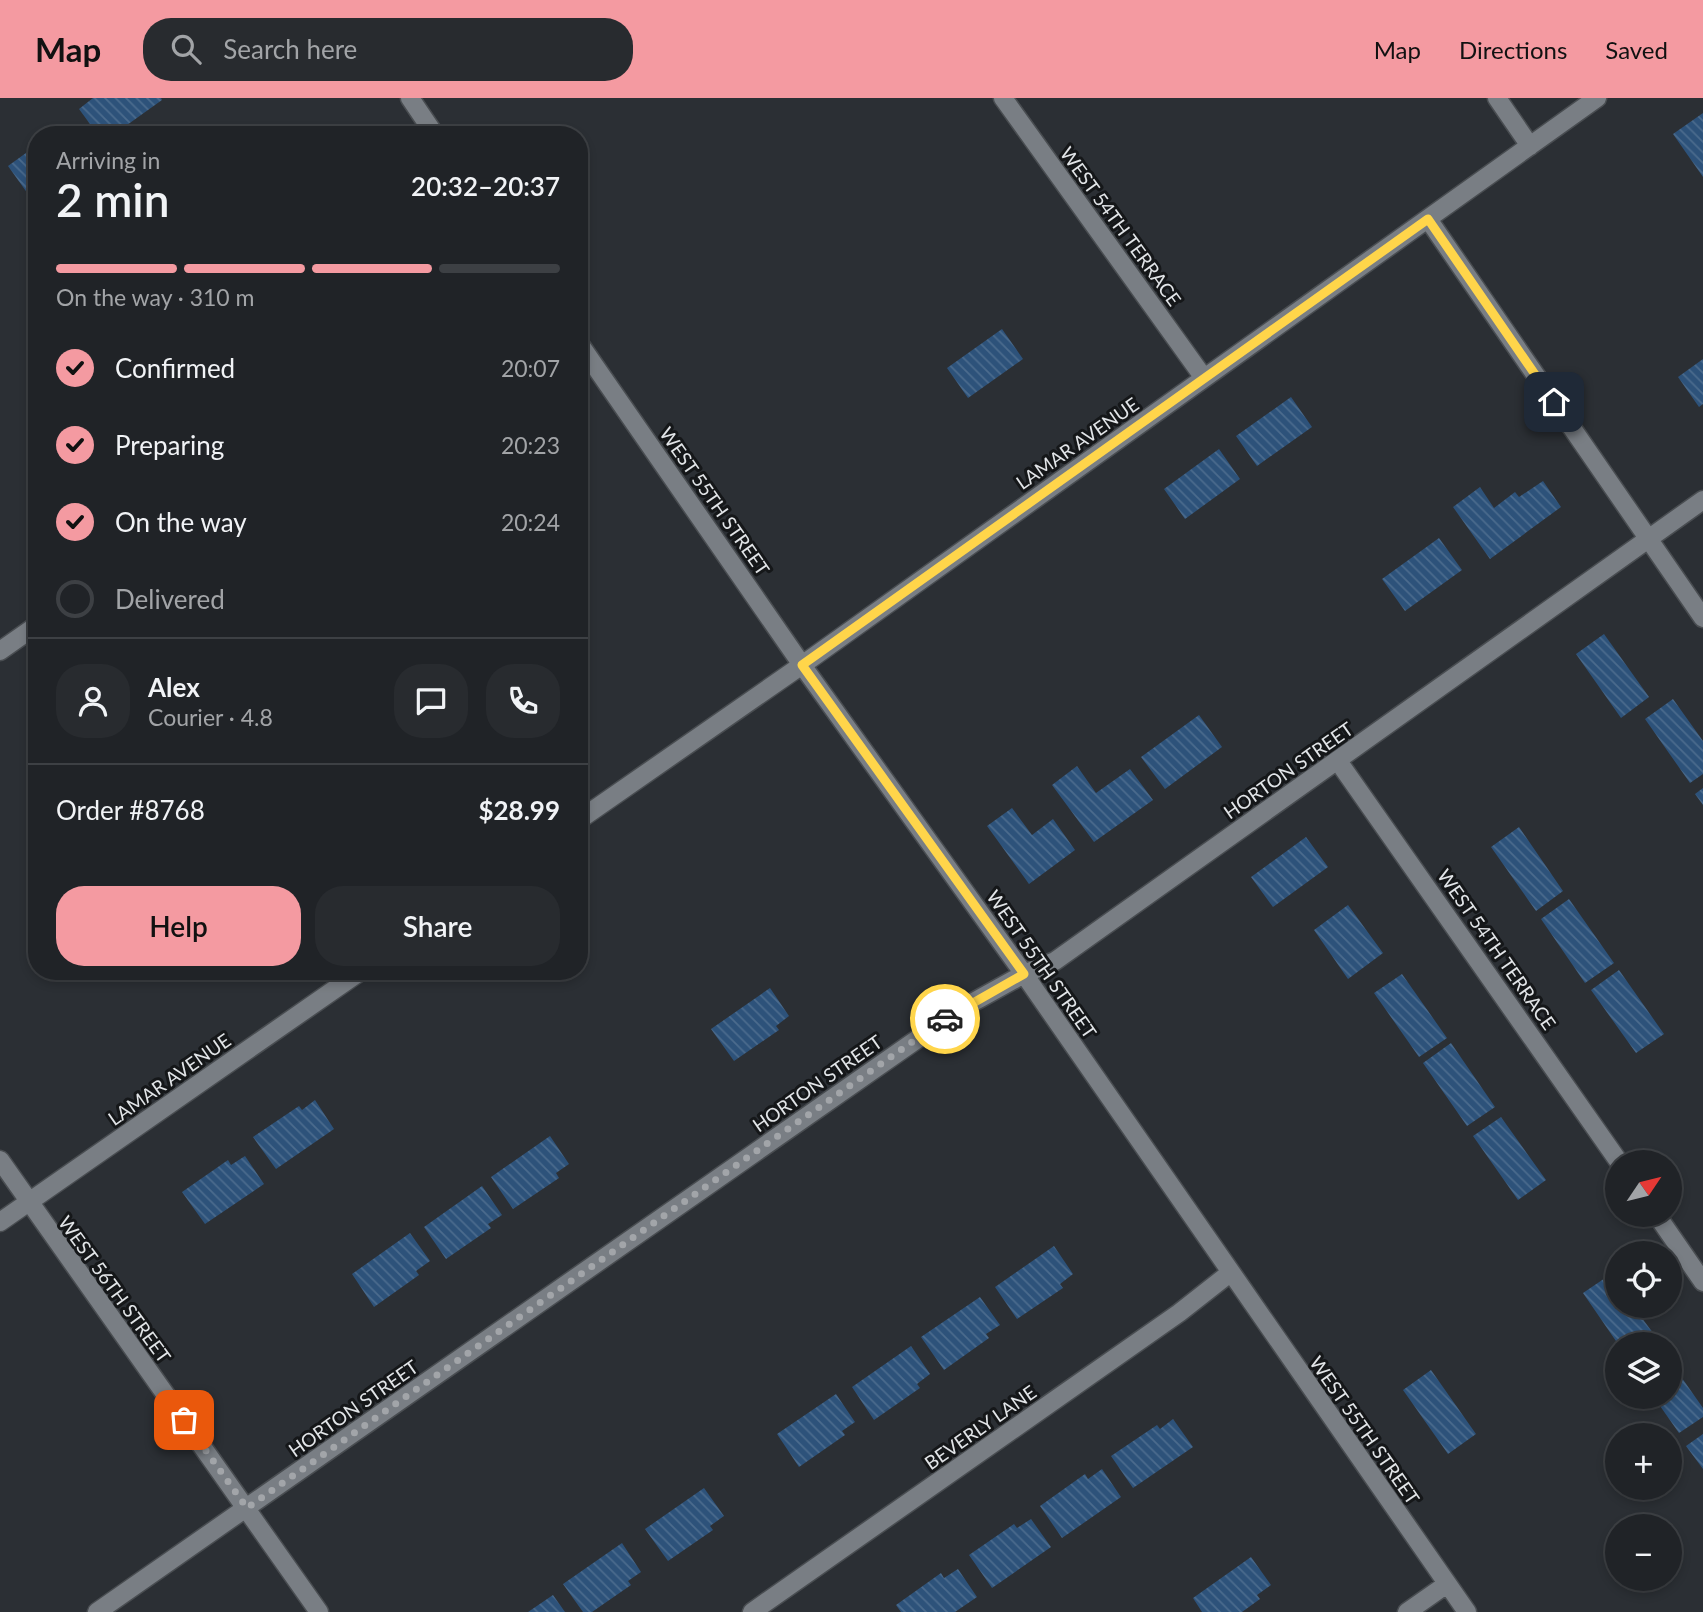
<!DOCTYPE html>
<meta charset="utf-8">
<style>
:root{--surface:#202327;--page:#282b2f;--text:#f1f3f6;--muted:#a2a4a7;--line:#3d4044;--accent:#f49aa1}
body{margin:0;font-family:Lato,sans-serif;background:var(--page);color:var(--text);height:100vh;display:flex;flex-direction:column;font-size:26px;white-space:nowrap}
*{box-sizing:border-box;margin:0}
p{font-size:23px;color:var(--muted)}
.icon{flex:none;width:38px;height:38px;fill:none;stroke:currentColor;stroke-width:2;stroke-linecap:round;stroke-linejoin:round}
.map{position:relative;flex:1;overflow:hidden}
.drawer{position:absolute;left:28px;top:28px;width:560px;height:854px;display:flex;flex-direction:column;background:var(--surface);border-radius:28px;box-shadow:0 4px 10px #0003,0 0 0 2px var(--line)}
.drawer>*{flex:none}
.needle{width:46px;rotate:55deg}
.buttons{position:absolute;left:1605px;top:1052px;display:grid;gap:14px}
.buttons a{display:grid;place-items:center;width:77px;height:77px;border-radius:50%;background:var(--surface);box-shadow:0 4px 10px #0003,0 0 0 2px var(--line);font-size:35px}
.pin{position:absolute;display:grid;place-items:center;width:60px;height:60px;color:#fff;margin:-30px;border-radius:14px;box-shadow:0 4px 10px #0006}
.courier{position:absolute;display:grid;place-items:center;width:70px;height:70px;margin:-35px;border:5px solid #ffd54a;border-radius:50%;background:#fff;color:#222;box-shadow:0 2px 9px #0007}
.overview em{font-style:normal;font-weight:600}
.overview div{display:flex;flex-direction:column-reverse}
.overview{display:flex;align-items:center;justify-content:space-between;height:119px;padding:0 28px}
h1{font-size:46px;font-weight:600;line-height:52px}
.bar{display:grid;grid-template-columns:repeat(4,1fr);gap:10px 7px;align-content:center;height:84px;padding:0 28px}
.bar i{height:9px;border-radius:5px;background:var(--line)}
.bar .selected{background:var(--accent)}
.bar p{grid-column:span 4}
.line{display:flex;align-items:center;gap:18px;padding:0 28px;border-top:2px solid var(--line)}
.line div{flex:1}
.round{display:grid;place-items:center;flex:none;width:74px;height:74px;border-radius:28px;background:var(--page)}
ol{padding:0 28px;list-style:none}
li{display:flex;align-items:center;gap:21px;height:77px}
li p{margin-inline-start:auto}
li .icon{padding:7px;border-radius:50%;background:var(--accent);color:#111;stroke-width:4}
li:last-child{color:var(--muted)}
li i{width:38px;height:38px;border:4px solid var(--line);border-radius:50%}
.button{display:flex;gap:14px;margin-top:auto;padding:14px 28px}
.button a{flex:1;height:80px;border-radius:28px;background:var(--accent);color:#111;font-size:28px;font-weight:600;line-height:80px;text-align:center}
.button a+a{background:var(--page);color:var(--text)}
header{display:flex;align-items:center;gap:42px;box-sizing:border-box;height:98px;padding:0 35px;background:var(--accent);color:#111}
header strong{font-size:33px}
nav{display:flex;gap:38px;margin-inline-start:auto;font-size:24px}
.search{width:490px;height:63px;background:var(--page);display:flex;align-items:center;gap:18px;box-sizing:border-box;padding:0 24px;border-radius:28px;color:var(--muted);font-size:26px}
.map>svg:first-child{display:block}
.building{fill:url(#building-back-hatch)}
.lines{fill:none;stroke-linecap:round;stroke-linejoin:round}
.minor-casing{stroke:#494d51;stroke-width:21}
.minor{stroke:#797e84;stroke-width:18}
.done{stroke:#a2a5a9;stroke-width:7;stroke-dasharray:0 12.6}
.route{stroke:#ffd54a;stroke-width:9}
.labels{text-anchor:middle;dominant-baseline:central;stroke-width:6;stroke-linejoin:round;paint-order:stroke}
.street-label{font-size:19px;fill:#e2e5e8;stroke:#151719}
</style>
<header>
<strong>Map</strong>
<div class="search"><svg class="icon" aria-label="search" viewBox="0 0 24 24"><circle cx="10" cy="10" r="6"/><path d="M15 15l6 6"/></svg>Search here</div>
<nav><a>Map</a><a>Directions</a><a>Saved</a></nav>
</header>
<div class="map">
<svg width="1703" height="1514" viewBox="0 0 1703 1514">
<defs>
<pattern id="building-back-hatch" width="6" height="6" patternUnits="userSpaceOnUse" patternTransform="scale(1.75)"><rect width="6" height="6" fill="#2d527a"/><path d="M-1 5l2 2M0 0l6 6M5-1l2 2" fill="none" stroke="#4b6b8d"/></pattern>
</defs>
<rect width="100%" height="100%" fill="#2b2f34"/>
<!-- building -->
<path class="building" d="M93,0H161L162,2L113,37H98L79,11Z
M1703,15V79L1673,36Z
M65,27L71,37H52Z
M37,47V100L33,103L8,68Z
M1002,231L1023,261L968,300L947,270Z
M1703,261V306L1699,309L1678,279Z
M1291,299L1312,329L1257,368L1236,338Z
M1219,351L1240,381L1185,421L1164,391Z
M1543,383L1561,409L1490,461L1453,409L1480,389L1494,410L1515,394L1519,399Z
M1439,440L1462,472L1405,513L1382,481Z
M1604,536L1649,599L1621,620L1576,556Z
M1673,601L1703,643V676L1690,685L1645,621Z
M1199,617L1222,649L1165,691L1141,659Z
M1077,668L1096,695L1130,671L1153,702L1094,744L1052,687Z
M1703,690V707L1695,696Z
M1012,710L1032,737L1053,721L1075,752L1029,786L987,728Z
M1519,729L1563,793L1536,813L1491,749Z
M1306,739L1328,769L1273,809L1251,779Z
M1569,801L1614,865L1585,885L1541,821Z
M1348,807L1383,855L1348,881L1314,832Z
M1619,872L1664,936L1636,955L1591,892Z
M1402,876L1447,940L1419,959L1374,895Z
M770,890L789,918L776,928L779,932L734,963L711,931Z
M1451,945L1495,1009L1467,1028L1423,965Z
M315,1002L334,1031L276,1071L253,1039L299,1008L302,1012Z
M1501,1019L1546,1082L1518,1102L1473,1038Z
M550,1038L569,1066L556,1075L559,1080L513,1111L491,1079Z
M245,1058L264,1086L205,1126L182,1094L228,1062L231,1067Z
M482,1088L502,1117L488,1126L491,1130L446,1161L424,1129Z
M410,1135L430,1163L416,1173L419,1177L374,1209L352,1176Z
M1054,1148L1073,1176L1060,1186L1063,1190L1017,1221L995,1189Z
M1611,1176L1617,1185V1208H1633L1656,1239L1646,1246H1618L1583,1195Z
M980,1199L1000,1227L986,1236L989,1240L944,1272L921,1239Z
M911,1248L930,1276L917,1286L920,1290L874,1322L852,1289Z
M1670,1263L1703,1310V1319L1679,1335L1653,1298H1670Z
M1431,1272L1476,1336L1448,1356L1403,1292Z
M836,1296L855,1324L842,1333L845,1337L799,1369L777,1336Z
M1173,1321L1193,1349L1133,1390L1111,1358L1157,1327L1160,1331Z
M1703,1336V1371L1686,1348Z
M1102,1371L1121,1399L1062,1440L1040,1408L1085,1376L1088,1381Z
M704,1390L724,1418L710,1428L713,1432L668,1463L645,1431Z
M1031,1421L1051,1449L992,1490L969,1457L1014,1426L1017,1430Z
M622,1445L641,1474L628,1483L631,1487L592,1514H583L563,1486Z
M1251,1459L1271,1487L1257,1497L1260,1501L1242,1514H1202L1193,1500Z
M958,1471L977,1499L955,1514H901L896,1507L941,1475L944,1480Z
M553,1497L565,1514H528Z"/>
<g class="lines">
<!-- minor casing -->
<g class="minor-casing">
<path id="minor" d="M410,0L435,37
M1003,0L1204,280
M1497,0L1530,48
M1428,121L1703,520
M579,245L802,567L1024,876L1467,1514
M0,553L37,527
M1338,663L1619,1064
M579,722L802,567L1597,0
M0,1062L319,1514
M1656,1116L1703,1184
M0,1124L361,873
M97,1514L959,912L1024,876L1055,863L1703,402
M752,1514L1179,1215L1230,1175
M1407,1514L1447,1486"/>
</g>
<!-- minor -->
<use href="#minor" class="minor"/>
</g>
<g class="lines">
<!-- done -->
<path class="done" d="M184,1322L247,1410L945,921"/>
<!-- route -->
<path class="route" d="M945,921L1024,876L802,567L1428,121L1554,304"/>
</g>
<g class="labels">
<!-- street labels -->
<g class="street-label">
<text transform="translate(1121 128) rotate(54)">WEST 54TH TERRACE</text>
<text transform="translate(1077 345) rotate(-35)">LAMAR AVENUE</text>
<text transform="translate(715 403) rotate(55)">WEST 55TH STREET</text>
<text transform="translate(1288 672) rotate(-35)">HORTON STREET</text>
<text transform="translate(1497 851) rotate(55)">WEST 54TH TERRACE</text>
<text transform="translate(1042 866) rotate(55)">WEST 55TH STREET</text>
<text transform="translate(169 981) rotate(-35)">LAMAR AVENUE</text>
<text transform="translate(817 985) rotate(-35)">HORTON STREET</text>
<text transform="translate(115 1191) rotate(54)">WEST 56TH STREET</text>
<text transform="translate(353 1310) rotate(-35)">HORTON STREET</text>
<text transform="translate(980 1329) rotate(-35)">BEVERLY LANE</text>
<text transform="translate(1365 1332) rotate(55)">WEST 55TH STREET</text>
</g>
</g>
</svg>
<div class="buttons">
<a><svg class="needle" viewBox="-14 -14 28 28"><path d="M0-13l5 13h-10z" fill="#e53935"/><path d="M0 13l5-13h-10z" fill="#a2a4a7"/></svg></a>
<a><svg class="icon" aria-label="locate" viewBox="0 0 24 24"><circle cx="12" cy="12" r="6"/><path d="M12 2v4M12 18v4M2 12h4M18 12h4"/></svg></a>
<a><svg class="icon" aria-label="layers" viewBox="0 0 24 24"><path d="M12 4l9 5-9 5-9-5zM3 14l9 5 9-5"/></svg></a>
<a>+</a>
<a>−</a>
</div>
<div class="pin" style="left:184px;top:1322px;background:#ea580c"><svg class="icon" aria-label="bag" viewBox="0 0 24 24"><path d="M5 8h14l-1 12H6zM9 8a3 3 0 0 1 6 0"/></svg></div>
<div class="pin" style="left:1554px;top:304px;background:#1f2937"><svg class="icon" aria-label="home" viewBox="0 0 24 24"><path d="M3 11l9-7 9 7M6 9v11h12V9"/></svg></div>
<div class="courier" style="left:945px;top:921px"><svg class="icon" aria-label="car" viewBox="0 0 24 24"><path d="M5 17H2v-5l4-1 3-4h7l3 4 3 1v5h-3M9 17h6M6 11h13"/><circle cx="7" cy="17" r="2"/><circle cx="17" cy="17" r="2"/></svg></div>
<section class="drawer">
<div class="overview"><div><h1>2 min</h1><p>Arriving in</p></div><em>20:32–20:37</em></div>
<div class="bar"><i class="selected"></i><i class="selected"></i><i class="selected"></i><i></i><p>On the way · 310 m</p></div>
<ol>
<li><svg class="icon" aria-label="check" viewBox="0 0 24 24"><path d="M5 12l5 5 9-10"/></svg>Confirmed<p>20:07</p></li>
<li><svg class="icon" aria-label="check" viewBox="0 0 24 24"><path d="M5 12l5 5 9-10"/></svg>Preparing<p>20:23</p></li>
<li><svg class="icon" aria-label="check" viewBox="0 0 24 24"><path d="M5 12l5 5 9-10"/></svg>On the way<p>20:24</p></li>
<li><i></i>Delivered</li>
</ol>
<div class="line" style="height:126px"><a class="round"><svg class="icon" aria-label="person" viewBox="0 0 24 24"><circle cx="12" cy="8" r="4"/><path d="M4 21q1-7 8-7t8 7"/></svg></a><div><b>Alex</b><p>Courier · 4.8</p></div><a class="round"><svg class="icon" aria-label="chat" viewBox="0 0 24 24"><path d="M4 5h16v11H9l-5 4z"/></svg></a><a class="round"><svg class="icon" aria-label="phone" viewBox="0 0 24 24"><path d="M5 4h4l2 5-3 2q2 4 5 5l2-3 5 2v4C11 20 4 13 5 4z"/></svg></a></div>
<div class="line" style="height:91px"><div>Order #8768</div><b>$28.99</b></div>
<div class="button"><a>Help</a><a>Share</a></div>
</section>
</div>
